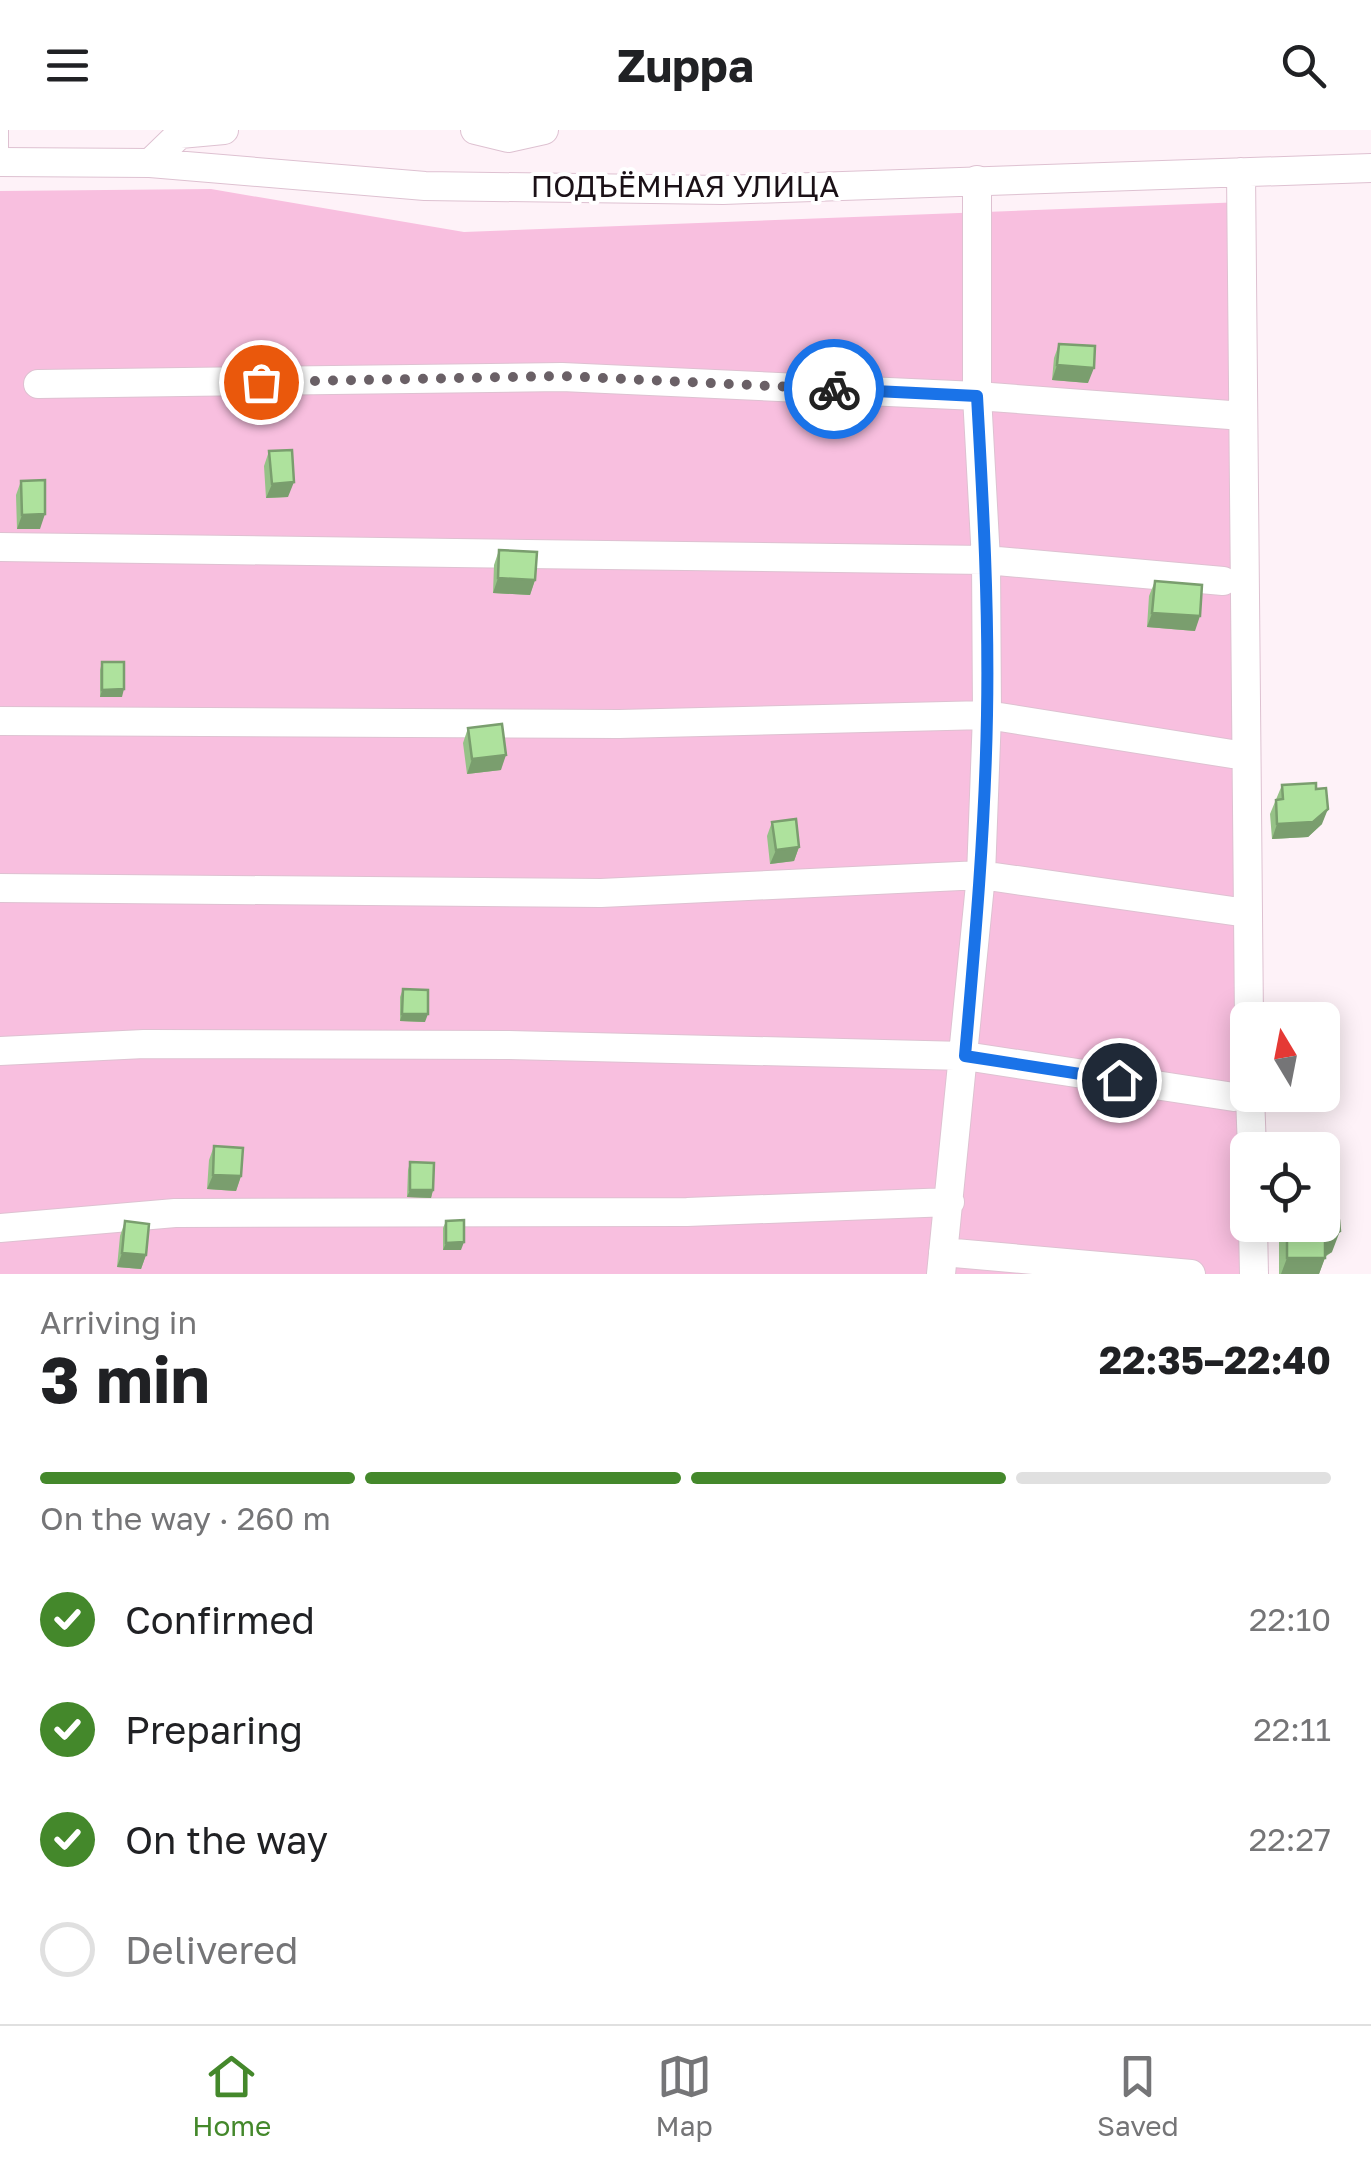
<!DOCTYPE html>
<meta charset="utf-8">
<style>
:root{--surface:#fff;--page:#f2f2f2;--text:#202124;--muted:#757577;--line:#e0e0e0;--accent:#44882b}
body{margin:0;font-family:"Golos Text",sans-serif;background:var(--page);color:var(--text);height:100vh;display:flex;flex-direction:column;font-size:38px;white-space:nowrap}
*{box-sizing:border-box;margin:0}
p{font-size:32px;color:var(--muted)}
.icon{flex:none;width:55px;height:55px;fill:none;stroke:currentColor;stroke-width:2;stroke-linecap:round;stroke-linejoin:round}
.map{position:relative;height:1144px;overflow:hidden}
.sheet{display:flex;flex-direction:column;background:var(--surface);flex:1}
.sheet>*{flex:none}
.needle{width:65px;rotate:350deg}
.controls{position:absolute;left:1230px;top:872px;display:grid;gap:20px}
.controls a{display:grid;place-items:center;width:110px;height:110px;border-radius:15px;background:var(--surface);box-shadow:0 5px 25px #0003;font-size:50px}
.pin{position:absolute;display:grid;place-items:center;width:85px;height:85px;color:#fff;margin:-42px;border:5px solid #fff;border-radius:50%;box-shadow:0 2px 10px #0007}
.courier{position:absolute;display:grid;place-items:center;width:100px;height:100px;margin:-50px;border:8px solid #1a73e8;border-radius:50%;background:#fff;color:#222;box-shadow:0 2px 12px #0007}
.summary em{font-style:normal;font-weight:700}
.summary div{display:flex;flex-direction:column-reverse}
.summary{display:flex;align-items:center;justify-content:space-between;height:170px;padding:0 40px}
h1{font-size:65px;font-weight:700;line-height:75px}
.bar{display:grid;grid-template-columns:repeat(4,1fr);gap:15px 10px;align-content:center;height:120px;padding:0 40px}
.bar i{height:12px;border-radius:8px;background:var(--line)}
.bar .selected{background:var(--accent)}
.bar p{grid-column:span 4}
ol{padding:0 40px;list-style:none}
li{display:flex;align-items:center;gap:30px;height:110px}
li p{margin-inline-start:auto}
li .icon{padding:10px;border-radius:50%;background:var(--accent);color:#fff;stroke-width:4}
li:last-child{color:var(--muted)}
li i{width:55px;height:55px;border:5px solid var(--line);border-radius:50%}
header{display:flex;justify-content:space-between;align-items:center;height:130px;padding:0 40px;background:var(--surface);font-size:45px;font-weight:700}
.dock{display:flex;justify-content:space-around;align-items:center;height:140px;border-top:2px solid var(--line);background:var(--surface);font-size:28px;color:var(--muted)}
.dock a{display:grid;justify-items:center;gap:5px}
.dock .selected{color:var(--accent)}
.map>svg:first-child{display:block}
.green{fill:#f8bfdf}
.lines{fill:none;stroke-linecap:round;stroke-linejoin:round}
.lane-casing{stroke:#dec1d1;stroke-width:16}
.street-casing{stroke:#dec1d1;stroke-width:30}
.lane{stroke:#fff;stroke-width:14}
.street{stroke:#fff;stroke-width:28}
.wall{fill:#96c287}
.shaded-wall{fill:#7a9e6e}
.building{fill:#aee29d;stroke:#7a9e6e;stroke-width:2.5}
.done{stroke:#6a6066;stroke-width:10;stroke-dasharray:0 18}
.route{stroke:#1a73e8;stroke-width:12}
.labels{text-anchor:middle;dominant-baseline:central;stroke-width:8;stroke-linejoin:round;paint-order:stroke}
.street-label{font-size:30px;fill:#1b1117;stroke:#fff}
</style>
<header><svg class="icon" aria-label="menu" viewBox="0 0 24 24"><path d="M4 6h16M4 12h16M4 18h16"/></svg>Zuppa<svg class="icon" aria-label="search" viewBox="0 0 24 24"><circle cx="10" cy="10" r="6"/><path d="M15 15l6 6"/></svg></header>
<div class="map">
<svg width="1371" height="1144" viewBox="0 0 1371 1144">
<rect width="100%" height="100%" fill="#fef2f8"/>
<!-- green -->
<path class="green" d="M211,59L464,102L1244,72L1248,1095L1263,1144H0V61Z"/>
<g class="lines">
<!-- lane casing -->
<g class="lane-casing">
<path id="lane" d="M1,0V32"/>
</g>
<!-- street casing -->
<g class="street-casing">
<path id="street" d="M475,0L508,8L544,0
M0,32L150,33L425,56L723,60L1371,38
M150,33L180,4L224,0
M1241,42L1249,890
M38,254L562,247L977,266L1230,285
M0,417L986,430L1223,451
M0,591L619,594L987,585L1232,624
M0,758L601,763L981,745L1240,782
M0,921L144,914L509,915L965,926L1234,967
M1250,965L1252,1020
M1253,1095L1254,1144
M0,1098L175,1083L687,1082L950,1072
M943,1122L1191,1144
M941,1144L981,745L987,585L986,430L977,266V50"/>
</g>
<!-- lane -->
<use href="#lane" class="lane"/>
<!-- street -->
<use href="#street" class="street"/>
</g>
<!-- wall -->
<path class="wall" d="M1059,214L1088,253L1052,250L1054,228Z
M269,321L288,367L266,368L264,336Z
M21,351L40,399H17L16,365Z
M499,420L535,450L530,465L493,463L494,435Z
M1155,451L1195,501L1147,497L1149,466Z
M102,532L122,567H100V540Z
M468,598L501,640L467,644L463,613Z
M1282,655L1322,694L1308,707L1272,709L1270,684Z
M772,692L799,717L794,731L770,734L767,706Z
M403,859L425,892L400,891V867Z
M214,1016L241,1046L236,1061L207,1059L209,1030Z
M410,1032L433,1060L431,1068L407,1067L408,1040Z
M125,1091L146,1125L141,1139L117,1137L120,1106Z
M446,1091L461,1120H443V1098Z
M1279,1095H1322L1332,1122L1325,1127L1319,1144H1279Z"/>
<!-- shaded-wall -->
<path class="shaded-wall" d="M1057,235L1094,238L1088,253L1052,250Z
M294,352L288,367L266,368L272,354Z
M45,384L40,399H17L22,385Z
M498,448L535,450L530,465L493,463Z
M1152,483L1200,486L1195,501L1147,497Z
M124,559L122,567H100L102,560Z
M506,625L501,640L467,644L472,629Z
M1328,679L1322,694L1308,707L1272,709L1277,694Z
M799,717L794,731L770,734L776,720Z
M402,884H428L425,892L400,891Z
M213,1045L241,1046L236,1061L207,1059Z
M410,1060H433L431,1068L407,1067Z
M1340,1101L1332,1122L1321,1128H1325L1319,1144H1281L1287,1128Z
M464,1112L461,1120H443L446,1113Z
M122,1123L146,1125L141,1139L117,1137Z"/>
<!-- building -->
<path class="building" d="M1059,214L1095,216L1094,238L1057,235Z
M292,320L294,352L272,354L269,321Z
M45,350V384L22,385L21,351Z
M499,420L537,422L535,450L498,448Z
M1155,451L1202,455L1200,486L1152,483Z
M102,532H124V559L102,560Z
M502,594L506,625L472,629L468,598Z
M1316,653V659L1326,658L1328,679L1313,692L1277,694L1276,670L1283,669L1282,655Z
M796,689L799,717L776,720L772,692Z
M403,859L428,860V884H402Z
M214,1016L243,1018L241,1046L213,1045Z
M410,1032L434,1033L433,1060H410Z
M1322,1082L1339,1090L1340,1101L1325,1109V1128H1287V1095H1322Z
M464,1090V1112L446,1113V1091Z
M125,1091L149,1094L146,1125L122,1123Z"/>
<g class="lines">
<!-- done -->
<path class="done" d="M261,252L562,246L834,259"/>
<!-- route -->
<path class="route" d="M834,259L977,266C983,372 989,478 987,585C985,699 975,812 965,926L1119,950"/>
</g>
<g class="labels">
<!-- street labels -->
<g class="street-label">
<text x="685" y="56">ПОДЪЁМНАЯ УЛИЦА</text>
</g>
</g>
</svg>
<div class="controls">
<a><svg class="needle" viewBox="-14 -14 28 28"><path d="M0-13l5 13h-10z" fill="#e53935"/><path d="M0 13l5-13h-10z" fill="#757577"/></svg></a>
<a><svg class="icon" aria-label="locate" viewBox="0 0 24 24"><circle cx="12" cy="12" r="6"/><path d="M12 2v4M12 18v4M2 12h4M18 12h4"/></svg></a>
</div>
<div class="pin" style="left:261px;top:252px;background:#ea580c"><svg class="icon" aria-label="bag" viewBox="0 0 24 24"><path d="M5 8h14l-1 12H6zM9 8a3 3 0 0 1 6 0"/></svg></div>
<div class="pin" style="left:1119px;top:950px;background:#1f2937"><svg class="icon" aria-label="home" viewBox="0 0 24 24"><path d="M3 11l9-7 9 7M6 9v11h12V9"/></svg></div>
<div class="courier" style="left:834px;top:259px"><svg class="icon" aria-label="bike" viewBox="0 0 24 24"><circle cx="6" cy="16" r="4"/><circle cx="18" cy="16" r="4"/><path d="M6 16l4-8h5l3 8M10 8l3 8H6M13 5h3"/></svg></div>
</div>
<section class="sheet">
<div class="summary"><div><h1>3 min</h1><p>Arriving in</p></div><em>22:35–22:40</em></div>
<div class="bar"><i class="selected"></i><i class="selected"></i><i class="selected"></i><i></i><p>On the way · 260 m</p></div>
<ol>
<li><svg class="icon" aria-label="check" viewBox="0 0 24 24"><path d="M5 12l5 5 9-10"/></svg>Confirmed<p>22:10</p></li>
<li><svg class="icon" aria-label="check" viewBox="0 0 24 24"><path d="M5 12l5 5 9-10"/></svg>Preparing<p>22:11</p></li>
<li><svg class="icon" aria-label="check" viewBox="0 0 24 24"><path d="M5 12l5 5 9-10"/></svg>On the way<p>22:27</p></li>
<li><i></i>Delivered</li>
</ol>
</section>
<nav class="dock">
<a class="selected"><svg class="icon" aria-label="home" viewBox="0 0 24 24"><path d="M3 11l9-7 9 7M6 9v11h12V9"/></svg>Home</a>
<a><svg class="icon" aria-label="map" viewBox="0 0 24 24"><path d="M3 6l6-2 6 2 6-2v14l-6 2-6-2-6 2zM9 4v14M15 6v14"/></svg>Map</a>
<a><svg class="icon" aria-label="saved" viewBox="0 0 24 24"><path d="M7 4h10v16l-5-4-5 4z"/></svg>Saved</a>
</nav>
